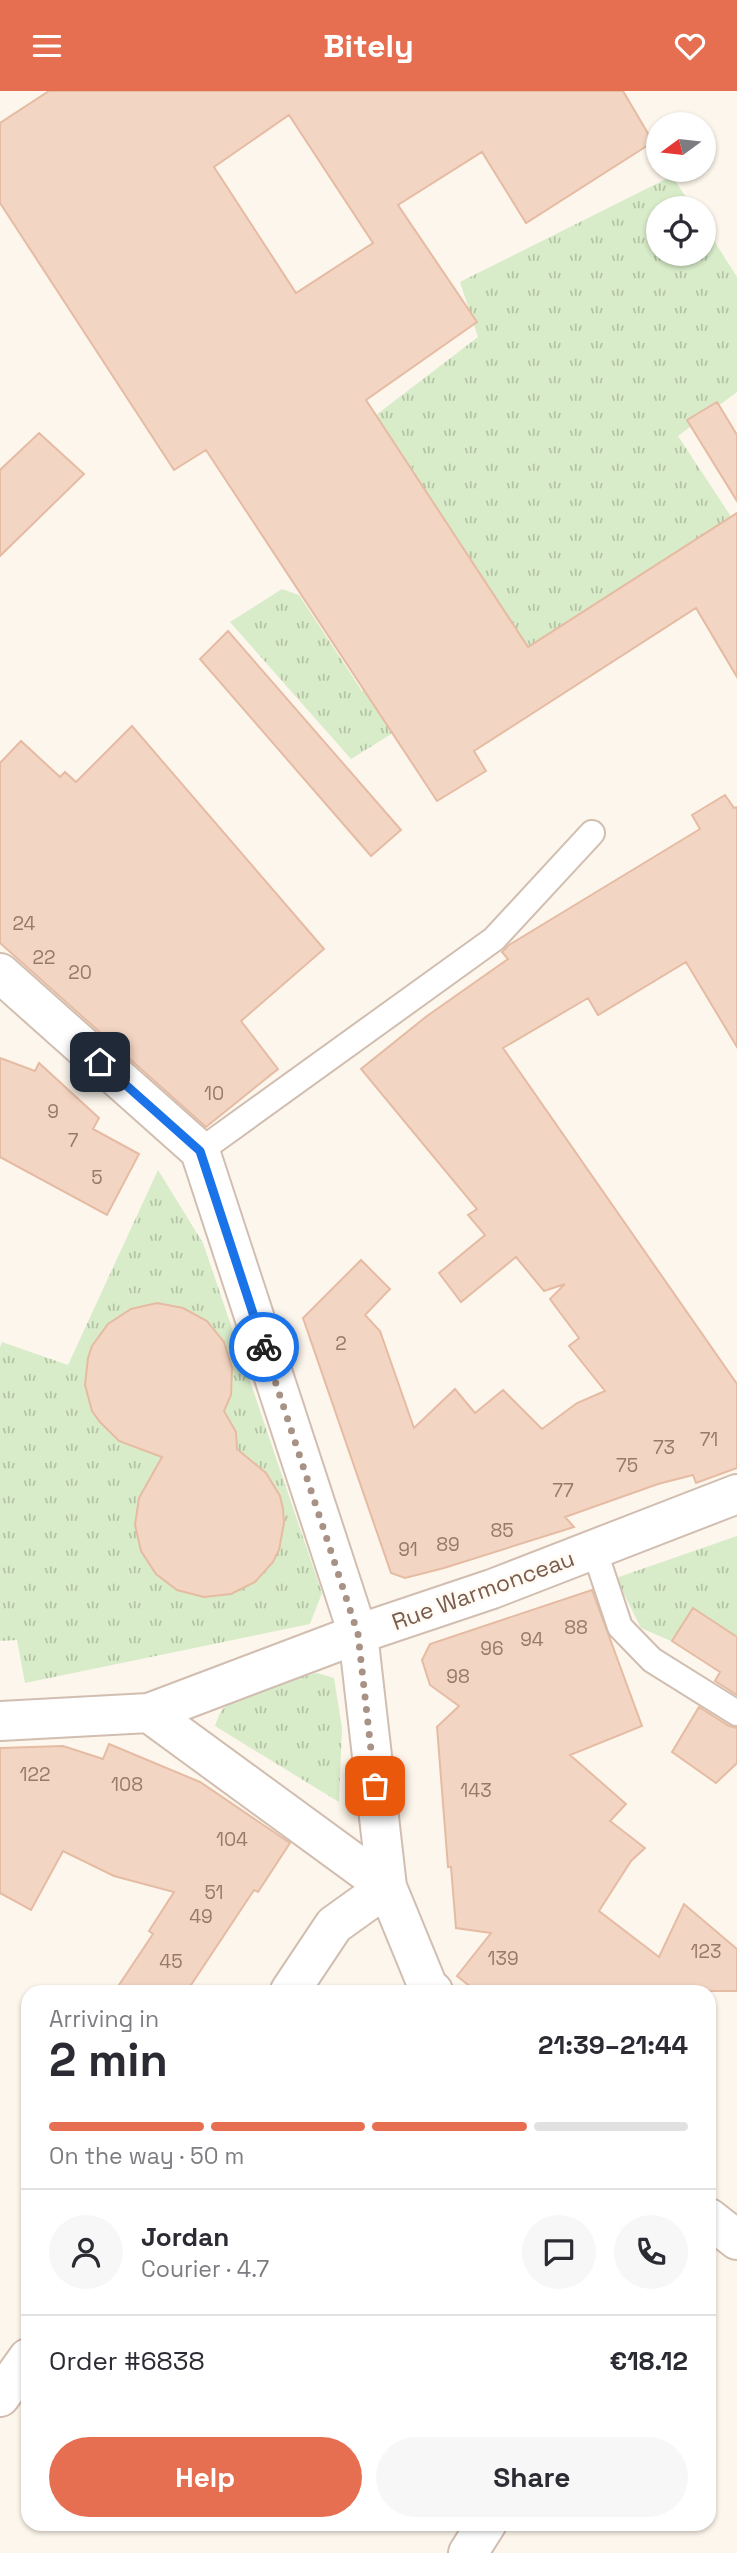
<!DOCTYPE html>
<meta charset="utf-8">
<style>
:root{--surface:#fff;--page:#f7f7f7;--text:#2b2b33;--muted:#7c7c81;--line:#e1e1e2;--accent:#e76f51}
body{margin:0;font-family:"Space Grotesk",sans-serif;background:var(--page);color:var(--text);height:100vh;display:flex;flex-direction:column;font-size:26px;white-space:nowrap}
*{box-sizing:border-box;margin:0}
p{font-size:23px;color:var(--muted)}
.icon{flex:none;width:38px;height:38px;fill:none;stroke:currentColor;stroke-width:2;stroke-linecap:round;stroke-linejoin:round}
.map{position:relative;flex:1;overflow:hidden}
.panel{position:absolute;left:21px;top:1894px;width:695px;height:546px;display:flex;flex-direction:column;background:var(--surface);border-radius:21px;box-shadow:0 2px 5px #0004}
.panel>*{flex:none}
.needle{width:46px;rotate:255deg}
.fabs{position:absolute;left:646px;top:21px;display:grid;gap:14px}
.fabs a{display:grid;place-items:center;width:70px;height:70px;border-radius:50%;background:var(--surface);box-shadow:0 2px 5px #0004;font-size:35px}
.pin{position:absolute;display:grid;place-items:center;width:60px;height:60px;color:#fff;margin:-30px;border-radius:14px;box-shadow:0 4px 10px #0006}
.courier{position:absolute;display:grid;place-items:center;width:70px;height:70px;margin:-35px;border:5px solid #1a73e8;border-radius:50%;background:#fff;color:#222;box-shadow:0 2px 9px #0007}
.summary em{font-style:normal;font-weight:800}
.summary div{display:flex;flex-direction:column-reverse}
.summary{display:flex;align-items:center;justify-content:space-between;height:119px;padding:0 28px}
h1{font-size:46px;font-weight:800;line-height:52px}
.bar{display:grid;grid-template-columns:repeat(4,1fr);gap:10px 7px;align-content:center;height:84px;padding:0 28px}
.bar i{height:9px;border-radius:5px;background:var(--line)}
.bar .selected{background:var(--accent)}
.bar p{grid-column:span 4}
.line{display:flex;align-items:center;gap:18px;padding:0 28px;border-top:2px solid var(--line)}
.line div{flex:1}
.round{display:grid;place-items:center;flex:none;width:74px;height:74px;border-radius:37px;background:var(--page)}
.button{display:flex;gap:14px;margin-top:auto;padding:14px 28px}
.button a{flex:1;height:80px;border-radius:42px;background:var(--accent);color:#fff;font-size:28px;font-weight:800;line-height:80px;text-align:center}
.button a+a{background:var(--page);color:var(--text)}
header{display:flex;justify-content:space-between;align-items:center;height:91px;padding:0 28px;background:var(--accent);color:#fff;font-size:32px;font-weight:800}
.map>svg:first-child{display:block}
.grass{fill:url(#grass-tufts)}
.building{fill:#f3d5c3;stroke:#e6bba3;stroke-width:2;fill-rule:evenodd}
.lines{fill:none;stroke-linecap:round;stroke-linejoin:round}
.service-casing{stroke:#d1beb0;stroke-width:28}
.minor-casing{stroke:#d1beb0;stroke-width:42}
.service{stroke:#fff;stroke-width:24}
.minor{stroke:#fff;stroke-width:38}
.done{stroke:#a89285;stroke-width:7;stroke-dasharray:0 12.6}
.route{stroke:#1a73e8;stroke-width:9}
.labels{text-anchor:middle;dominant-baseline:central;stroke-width:5;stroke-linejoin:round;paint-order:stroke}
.number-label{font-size:19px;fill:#987a6a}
.street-label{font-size:23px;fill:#7a5c4d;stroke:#fffaf3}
</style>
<header><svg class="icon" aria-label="menu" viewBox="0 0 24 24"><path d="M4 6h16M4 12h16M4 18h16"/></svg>Bitely<svg class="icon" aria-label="heart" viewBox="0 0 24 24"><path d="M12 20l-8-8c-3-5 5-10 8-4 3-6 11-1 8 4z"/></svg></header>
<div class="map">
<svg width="737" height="2462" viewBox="0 0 737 2462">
<defs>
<pattern id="grass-tufts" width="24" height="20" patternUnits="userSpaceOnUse" patternTransform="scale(1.75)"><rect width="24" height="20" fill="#d8ecc9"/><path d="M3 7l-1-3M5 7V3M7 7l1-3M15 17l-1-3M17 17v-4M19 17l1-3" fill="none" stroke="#b4c2a5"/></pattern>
</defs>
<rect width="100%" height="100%" fill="#fdf6ec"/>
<!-- grass -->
<path class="grass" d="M672,85L693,117H658V163H704V134L737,186V301L678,345L734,430L351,668L230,531L282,498L299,504L362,600L499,513L376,324L478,246L460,191Z
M158,1079L203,1152L322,1502L310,1533L25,1592L17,1549L0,1550V1256L2,1251L68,1274Z
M737,1445V1546L693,1518L671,1550L641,1537L616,1487Z
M317,1582L334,1587L342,1637L339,1711L215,1635C217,1630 219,1623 222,1619C233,1605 298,1587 317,1582Z"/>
<!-- building -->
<path class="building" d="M49,0H623L653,51L526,132L482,61L398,114L477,231L366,309L528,556L737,422V586L696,517L474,660L486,680L437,710L206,359L174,379L0,112V32ZM289,24L373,152L296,202L214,76Z
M717,311L737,344V410L687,329Z
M39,342L84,383L0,465V379Z
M228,540L401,739L371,765L200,568Z
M132,635L324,858L241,930L278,978L206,1036L0,852V672L21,650L60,686L65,681L76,691Z
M725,704L734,717L737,716V956L686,871L598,924L588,907L503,957L737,1293V1377L696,1392L693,1384L658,1393L565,1426L574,1436L444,1477L405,1487L391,1482L303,1227L361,1169L390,1198L365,1224L380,1240L414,1337L455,1298L475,1322L503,1299L542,1338L577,1312L605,1300L569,1255L579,1247L550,1208L565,1193L544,1200L516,1166L461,1211L439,1182L485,1144L468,1124L477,1118L361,978L427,925L508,868L502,861L509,854L700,738L692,724Z
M0,967L35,980L39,972L99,1027L93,1038L139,1063L107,1124L0,1066Z
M157,1212L183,1217L207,1230L224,1251L232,1277L231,1304L224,1320L236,1341L237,1358L266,1382L280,1405L283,1418L284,1432L279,1459L273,1471L255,1491L231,1503L204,1506L177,1499L156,1483L141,1460L135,1434L139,1407L162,1366L119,1350L100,1331L92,1320L85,1294L88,1267L92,1255L108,1233L131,1218Z
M592,1499L642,1635L570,1664L626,1713L610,1730L645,1757L631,1770L599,1820L659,1866L684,1813L737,1858V1900H476L457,1885L491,1842L456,1837L451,1776H448L437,1636L459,1615L430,1594L422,1569L430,1553Z
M693,1517L737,1546V1604L715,1590L720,1581L672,1550Z
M699,1616L729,1635L737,1637V1672L716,1692L672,1661Z
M109,1653L200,1691L290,1752L258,1801L254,1799L187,1900H115L153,1843L149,1840L174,1801L114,1785L63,1760L31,1819L0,1802V1657L63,1655L103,1668Z"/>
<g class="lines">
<!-- service casing -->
<g class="service-casing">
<path id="service" d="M200,1060L494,848L592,742
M594,1458L620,1536L652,1569L737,1622"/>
</g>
<!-- minor casing -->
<g class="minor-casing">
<path id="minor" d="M0,882L200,1060L358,1543L387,1796L428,1896L433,1900
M149,1622L387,1796
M0,1630L149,1622L358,1543L492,1498L737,1403
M290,1900L334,1834L387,1796
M709,2127L737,2149
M0,2306L28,2267
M468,2462L487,2432"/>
</g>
<!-- service -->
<use href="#service" class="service"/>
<!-- minor -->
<use href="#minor" class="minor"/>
</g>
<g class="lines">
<!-- done -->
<path class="done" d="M264,1256L358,1543L375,1695"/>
<!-- route -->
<path class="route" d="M100,971L200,1060L264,1256"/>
</g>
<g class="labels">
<!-- number labels -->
<g class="number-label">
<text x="24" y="832">24</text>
<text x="44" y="866">22</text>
<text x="80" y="881">20</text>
<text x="214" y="1002">10</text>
<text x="53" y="1020">9</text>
<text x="73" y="1049">7</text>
<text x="97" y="1086">5</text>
<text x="341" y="1252">2</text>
<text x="709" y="1348">71</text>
<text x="664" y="1356">73</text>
<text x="627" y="1374">75</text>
<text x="563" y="1399">77</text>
<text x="502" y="1439">85</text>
<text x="448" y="1453">89</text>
<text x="408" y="1458">91</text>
<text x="576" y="1536">88</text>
<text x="532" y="1548">94</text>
<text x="492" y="1557">96</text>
<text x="458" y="1585">98</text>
<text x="35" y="1683">122</text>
<text x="127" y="1693">108</text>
<text x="476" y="1699">143</text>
<text x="232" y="1748">104</text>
<text x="214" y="1801">51</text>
<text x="201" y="1825">49</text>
<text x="706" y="1860">123</text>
<text x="503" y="1867">139</text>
<text x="171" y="1870">45</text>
</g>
<!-- street labels -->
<g class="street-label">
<text transform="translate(483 1499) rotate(-20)">Rue Warmonceau</text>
</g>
</g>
</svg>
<div class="fabs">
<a><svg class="needle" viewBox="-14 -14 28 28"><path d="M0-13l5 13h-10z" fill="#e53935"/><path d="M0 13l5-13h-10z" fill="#7c7c81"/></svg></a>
<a><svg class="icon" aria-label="locate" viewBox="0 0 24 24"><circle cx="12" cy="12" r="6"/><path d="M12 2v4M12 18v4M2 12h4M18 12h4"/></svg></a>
</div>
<div class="pin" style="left:375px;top:1695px;background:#ea580c"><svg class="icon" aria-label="bag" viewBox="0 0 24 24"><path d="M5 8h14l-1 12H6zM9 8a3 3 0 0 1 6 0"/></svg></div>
<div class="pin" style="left:100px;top:971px;background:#1f2937"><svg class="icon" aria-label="home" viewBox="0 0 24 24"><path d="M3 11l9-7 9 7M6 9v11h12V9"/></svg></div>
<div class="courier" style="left:264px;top:1256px"><svg class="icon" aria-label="bike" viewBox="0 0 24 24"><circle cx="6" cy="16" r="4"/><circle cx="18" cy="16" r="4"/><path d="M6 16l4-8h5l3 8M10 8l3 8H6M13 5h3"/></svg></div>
<section class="panel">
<div class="summary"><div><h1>2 min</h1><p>Arriving in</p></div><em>21:39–21:44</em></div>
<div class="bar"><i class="selected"></i><i class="selected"></i><i class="selected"></i><i></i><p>On the way · 50 m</p></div>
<div class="line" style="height:126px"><a class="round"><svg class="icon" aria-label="person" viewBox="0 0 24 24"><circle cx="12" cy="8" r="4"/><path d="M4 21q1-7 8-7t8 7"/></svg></a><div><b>Jordan</b><p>Courier · 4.7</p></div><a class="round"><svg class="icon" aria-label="chat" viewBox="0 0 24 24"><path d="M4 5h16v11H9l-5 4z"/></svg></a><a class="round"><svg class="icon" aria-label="phone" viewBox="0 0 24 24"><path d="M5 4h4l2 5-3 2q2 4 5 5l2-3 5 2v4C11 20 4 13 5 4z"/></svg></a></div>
<div class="line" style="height:91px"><div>Order #6838</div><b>€18.12</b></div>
<div class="button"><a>Help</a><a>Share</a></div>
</section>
</div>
